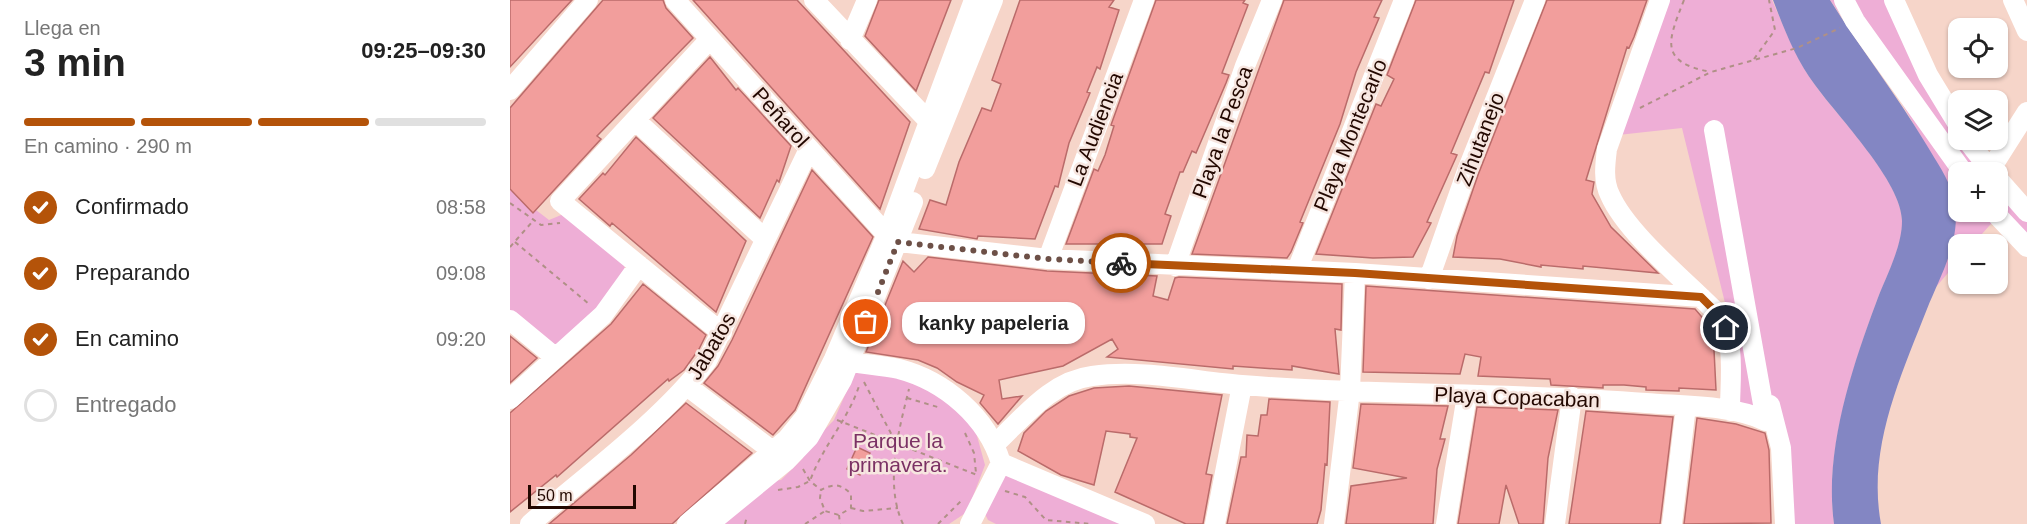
<!DOCTYPE html>
<html lang="es">
<meta charset="utf-8">
<style>
:root{--surface:#fff;--page:#f2f2f2;--text:#222;--muted:#767676;--line:#e0e0e0;--accent:#b45309}
body{margin:0;font-family:Arial,sans-serif;background:var(--page);color:var(--text);height:100vh;display:flex;flex-direction:column;font-size:22px;white-space:nowrap}
*{box-sizing:border-box;margin:0}
p{font-size:20px;color:var(--muted)}
.icon{flex:none;width:33px;height:33px;fill:none;stroke:currentColor;stroke-width:2;stroke-linecap:round;stroke-linejoin:round}
.map{position:relative;flex:1;overflow:hidden}
.panel{display:flex;flex-direction:column;background:var(--surface);width:510px}
.panel>*{flex:none}
.controls{position:absolute;left:1438px;top:18px;display:grid;gap:12px}
.controls a{display:grid;place-items:center;width:60px;height:60px;border-radius:12px;background:var(--surface);box-shadow:0 2px 4px #0004;font-size:30px}
.scale{position:absolute;left:18px;bottom:15px;width:108px;box-sizing:border-box;padding-left:6px;border:3px solid #230801;border-top:0;font-size:16px;line-height:21px;white-space:nowrap;color:#230801;-webkit-text-stroke:4px #f7e6e0;paint-order:stroke}
.pin{position:absolute;display:grid;place-items:center;width:51px;height:51px;color:#fff;margin:-26px;border:3px solid #fff;border-radius:50%;box-shadow:0 2px 6px #0007}
.courier{position:absolute;display:grid;place-items:center;width:60px;height:60px;margin:-30px;border:4px solid #b45309;border-radius:50%;background:#fff;color:#222;box-shadow:0 2px 8px #0007}
.bubble{position:absolute;height:42px;border-radius:18px;background:var(--surface);box-shadow:0 2px 4px #0004;font-size:20px;font-weight:700;line-height:42px;text-align:center}
.headline em{font-style:normal;font-weight:700}
.headline div{display:flex;flex-direction:column-reverse}
.headline{display:flex;align-items:center;justify-content:space-between;height:102px;padding:0 24px}
h1{font-size:39px;font-weight:700;line-height:45px}
.bar{display:grid;grid-template-columns:repeat(4,1fr);gap:9px 6px;align-content:center;height:72px;padding:0 24px}
.bar i{height:8px;border-radius:4px;background:var(--line)}
.bar .current{background:var(--accent)}
.bar p{grid-column:span 4}
ol{padding:0 24px;list-style:none}
li{display:flex;align-items:center;gap:18px;height:66px}
li p{margin-inline-start:auto}
li .icon{padding:6px;border-radius:50%;background:var(--accent);color:#fff;stroke-width:4}
li:last-child{color:var(--muted)}
li i{width:33px;height:33px;border:3px solid var(--line);border-radius:50%}
main{display:flex;flex:1;min-height:0}
.map>svg:first-child{display:block}
.green{fill:#eeaed6}
.water{fill:#8386c3}
.building{fill:#f29e9c;stroke:#ba6b6a;stroke-width:1.5}
.lines{fill:none;stroke-linecap:round;stroke-linejoin:round}
.path{stroke:#af9086;stroke-width:2;stroke-dasharray:4.5 4.5;stroke-linecap:butt}
.minor{stroke:#fff;stroke-width:20}
.done{stroke:#6d5047;stroke-width:6;stroke-dasharray:0 10.8}
.route{stroke:#b45309;stroke-width:8}
.labels{text-anchor:middle;dominant-baseline:central;stroke-width:5;stroke-linejoin:round;paint-order:stroke}
.street-label{font-size:21px;fill:#230801;stroke:#f7e6e0}
.park-label{font-size:21px;fill:#7b3164;stroke:#f7e6e0}
</style>
<main>
<section class="panel">
<div class="headline"><div><h1>3 min</h1><p>Llega en</p></div><em>09:25–09:30</em></div>
<div class="bar"><i class="current"></i><i class="current"></i><i class="current"></i><i></i><p>En camino · 290 m</p></div>
<ol>
<li><svg class="icon" aria-label="check" viewBox="0 0 24 24"><path d="M5 12l5 5 9-10"/></svg>Confirmado<p>08:58</p></li>
<li><svg class="icon" aria-label="check" viewBox="0 0 24 24"><path d="M5 12l5 5 9-10"/></svg>Preparando<p>09:08</p></li>
<li><svg class="icon" aria-label="check" viewBox="0 0 24 24"><path d="M5 12l5 5 9-10"/></svg>En camino<p>09:20</p></li>
<li><i></i>Entregado</li>
</ol>
</section>
<div class="map">
<svg width="1517" height="524" viewBox="0 0 1517 524">
<rect width="100%" height="100%" fill="#f6d5c9"/>
<!-- green -->
<path class="green" d="M1156,0H1262C1275,29 1286,59 1305,85C1328,117 1392,181 1392,221C1393,247 1375,278 1366,303C1342,369 1314,453 1324,524H1284L1274,431L1225,408L1217,311L1172,128L1108,135Z
M1320,0H1384L1418,75L1482,172H1449V212H1488V179L1517,212V247L1488,216L1463,244H1449V260L1426,287L1441,250L1415,144L1391,102Z
M0,190L39,220L56,213L113,260L115,269L98,301L45,347L0,314Z
M345,372H368L428,389L464,425L475,465L457,512L439,524H211L261,481L271,480L293,458L294,451L324,420Z
M493,471L626,524H486L478,520L474,512Z"/>
<!-- water -->
<path class="water" d="M1263,0H1320C1351,49 1386,94 1416,144C1426,161 1438,177 1443,196C1454,236 1431,274 1417,309C1390,378 1357,449 1371,524H1324C1314,452 1341,370 1366,303C1375,278 1392,248 1392,221C1392,182 1328,117 1305,85C1286,60 1274,29 1263,0Z"/>
<!-- building -->
<path class="building" d="M0,0H62L0,67Z
M93,0H153L156,8L183,38L87,136L91,139L23,213L0,189V108Z
M183,0H287L400,122L370,209Z
M369,0H441L406,91L355,36Z
M510,0H604L599,7L609,10L590,69L587,67L577,92L580,93L559,143L548,187L545,186L525,239L468,236L467,239L409,229L420,200L436,205L449,162L472,108L481,111L491,84L482,80Z
M646,0H735L733,3L738,5L712,73L719,75L716,83L686,153L682,151L673,172H670L655,214L661,216L652,244H556L584,169L588,171L595,155L604,126L601,125Z
M774,0H872L864,17L869,18L846,72L830,124L790,222L793,223L781,252L777,258L682,254Z
M906,0H1004L979,73L975,72L941,153L947,155L917,222L921,223L903,257L863,258L806,254L866,104L871,106L884,79L877,75Z
M1037,0H1137L1124,37L1119,48L1117,47L1076,180L1084,182L1082,194L1101,227L1148,273L1073,266V269L1031,265V267L990,259L943,257L947,236L968,175Z
M200,57L226,90L228,88L281,146L269,182L267,180L250,218L143,118Z
M126,137L236,241L206,312L102,223L100,226L69,199L93,173L95,175Z
M302,170L363,237L285,410L263,435L194,383L208,366L222,340Z
M418,257L537,271L647,276L643,296L658,300L665,278L669,277L832,284L831,330L825,329L829,374L782,366V370L723,366V369L597,357L608,349L602,339L553,366L489,380L492,399L512,396L488,424L470,403L474,395L447,382L427,368L408,360L356,352L393,261L404,272Z
M133,284L196,335L189,349L174,370L159,381L158,379L47,477L46,475L0,512V413L101,324Z
M856,286L1185,309L1203,330L1206,390L1169,388V391L1136,390V387L1114,385H1093V388L1041,385L1040,379L968,376L971,357L955,354L950,374L853,372Z
M0,336L27,358L0,383Z
M619,386L712,395L696,474L702,475L693,524H676L605,492L627,438L620,437V434L596,431L584,485L551,475L508,451L514,433L536,411L559,396L584,388Z
M759,399L820,402L817,465L815,464L811,510L807,524H717L731,457H736L737,435L748,436L751,415H757Z
M176,403L242,453L162,524H39L121,455Z
M851,404L938,406L930,439H935L927,469L923,524H836L841,486L897,478L843,468Z
M967,407L1048,410L1038,458L1033,524H1009L996,485L989,524H948Z
M1076,411L1163,417L1150,524H1059Z
M1187,418L1226,424L1255,433L1259,450L1261,523L1174,524Z
M347,447L360,453L350,475L337,469Z"/>
<g class="lines">
<!-- path -->
<path class="path" d="M1174,0C1158,41 1148,62 1201,72
M1244,59L1265,30L1259,0
M1130,108L1201,72L1287,48L1330,28
M0,203L31,225L50,223
M5,242L79,304
M0,247L23,221
M354,382L386,443
M397,398L431,408
M327,420L467,475
M455,433L464,453L466,473
M293,469L300,481L311,490C324,483 331,484 341,494V508L329,515L315,511L310,498L311,490
M268,490L288,487L300,481C312,447 338,420 349,386
M495,491L515,497L536,520L581,524
M341,508L353,511L388,508
M329,515L330,524
M235,524L237,516
M295,524L315,511
M393,524C374,484 389,429 399,389
M428,524L451,501"/>
<!-- minor -->
<path class="minor" d="M165,0L376,234L389,242L538,259L845,273L1191,297
M304,0L426,129
M1150,0L1097,149C1095,165 1093,181 1100,195C1117,234 1177,282 1209,315C1226,344 1220,378 1220,411
M1334,0L1345,21L1453,172
M1384,0L1418,75L1449,126
M1503,0L1517,31
M200,39L50,201L212,333
M340,40L357,0
M0,90L78,0
M125,120L255,239
M1457,140L1482,172
M415,169L483,0
M1480,170L1517,112
M1488,179L1517,212
M1484,212L1517,247
M538,259L634,0
M665,266L735,66L762,0
M787,270L894,0
M919,279L957,171L1025,0
M0,320L46,358
M330,360C349,364 370,365 389,369C435,381 477,417 491,463L460,524
M177,386L273,459
M0,399L93,315L129,265
M1260,405L1271,448L1275,524
M484,445C513,418 541,381 582,376C632,369 683,381 732,385C866,396 1001,392 1136,403C1171,406 1225,405 1256,421L1204,130
M491,463L635,524
M20,524C77,475 152,420 197,361L299,149
M177,524L277,439L295,417L324,359L380,227L464,0
M199,524L276,461L299,437L332,380L403,202
M705,524L732,385
M824,524L840,390L845,273
M936,524L957,395
M1045,524L1062,397
M1162,524L1176,406"/>
</g>
<g class="lines">
<!-- done -->
<path class="done" d="M356,322L388,242L538,259L611,263"/>
<!-- route -->
<path class="route" d="M611,263L845,273L1191,297L1209,315L1216,328"/>
</g>
<g class="labels">
<!-- street labels -->
<g class="street-label">
<text transform="translate(271 117) rotate(48)">Peñarol</text>
<text transform="translate(585 129) rotate(-69)">La Audiencia</text>
<text transform="translate(712 132) rotate(-70)">Playa la Pesca</text>
<text transform="translate(840 135) rotate(-68)">Playa Montecarlo</text>
<text transform="translate(970 139) rotate(-69)">Zihutanejo</text>
<text transform="translate(201 346) rotate(-59)">Jabatos</text>
<text transform="translate(1007 397) rotate(2)">Playa Copacaban</text>
</g>
<!-- park labels -->
<g class="park-label">
<text x="388" y="440">Parque la<tspan x="388" dy="24">primavera.</tspan></text>
</g>
</g>
</svg>
<div class="controls">
<a><svg class="icon" aria-label="locate" viewBox="0 0 24 24"><circle cx="12" cy="12" r="6"/><path d="M12 2v4M12 18v4M2 12h4M18 12h4"/></svg></a>
<a><svg class="icon" aria-label="layers" viewBox="0 0 24 24"><path d="M12 4l9 5-9 5-9-5zM3 14l9 5 9-5"/></svg></a>
<a>+</a>
<a>−</a>
</div>
<div class="scale">50 m</div>
<div class="pin" style="left:356px;top:322px;background:#ea580c"><svg class="icon" aria-label="bag" viewBox="0 0 24 24"><path d="M5 8h14l-1 12H6zM9 8a3 3 0 0 1 6 0"/></svg></div>
<div class="pin" style="left:1216px;top:328px;background:#1f2937"><svg class="icon" aria-label="home" viewBox="0 0 24 24"><path d="M3 11l9-7 9 7M6 9v11h12V9"/></svg></div>
<div class="courier" style="left:611px;top:263px"><svg class="icon" aria-label="bike" viewBox="0 0 24 24"><circle cx="6" cy="16" r="4"/><circle cx="18" cy="16" r="4"/><path d="M6 16l4-8h5l3 8M10 8l3 8H6M13 5h3"/></svg></div>
<div class="bubble" style="left:392px;top:302px;width:183px">kanky papeleria</div>
</div>
</main>
